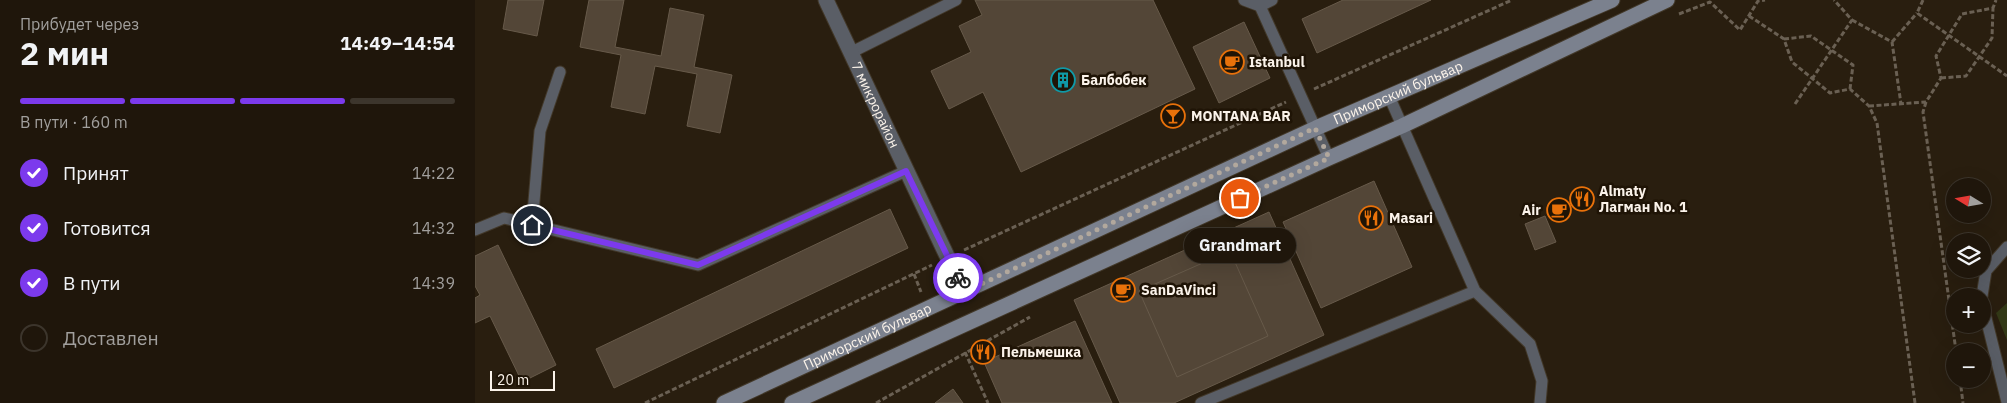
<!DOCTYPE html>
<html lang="ru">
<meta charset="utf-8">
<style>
:root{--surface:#1f160b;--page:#271f14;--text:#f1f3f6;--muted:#a19f9d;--line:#3c352c;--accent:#7c3aed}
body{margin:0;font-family:"IBM Plex Sans",sans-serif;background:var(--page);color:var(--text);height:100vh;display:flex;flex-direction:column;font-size:19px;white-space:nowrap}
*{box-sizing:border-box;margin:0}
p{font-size:16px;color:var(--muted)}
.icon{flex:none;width:28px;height:28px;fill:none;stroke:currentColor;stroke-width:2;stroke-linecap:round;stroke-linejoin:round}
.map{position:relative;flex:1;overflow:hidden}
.details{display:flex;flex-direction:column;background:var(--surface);width:475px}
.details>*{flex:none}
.needle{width:32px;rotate:281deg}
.buttons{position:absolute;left:1471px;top:178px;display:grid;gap:10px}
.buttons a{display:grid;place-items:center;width:45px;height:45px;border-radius:50%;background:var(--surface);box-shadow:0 5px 20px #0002,0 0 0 1px var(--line);font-size:25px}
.scale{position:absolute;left:15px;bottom:12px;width:65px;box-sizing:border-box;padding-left:5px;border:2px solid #fbf3ea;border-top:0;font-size:14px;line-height:18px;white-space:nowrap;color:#fbf3ea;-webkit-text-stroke:4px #1f1406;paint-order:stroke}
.pin{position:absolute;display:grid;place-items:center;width:42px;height:42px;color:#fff;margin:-21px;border:2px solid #fff;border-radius:50%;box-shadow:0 1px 5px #0007}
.courier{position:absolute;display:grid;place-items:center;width:50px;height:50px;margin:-25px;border:4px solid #7c3aed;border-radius:50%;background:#fff;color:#222;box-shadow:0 1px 6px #0007}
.bubble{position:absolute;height:35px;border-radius:18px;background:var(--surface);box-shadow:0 5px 20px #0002,0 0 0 1px var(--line);font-size:16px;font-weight:800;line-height:35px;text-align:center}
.headline em{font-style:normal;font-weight:800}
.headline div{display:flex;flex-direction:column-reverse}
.headline{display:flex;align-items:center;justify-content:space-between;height:85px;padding:0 20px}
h1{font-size:32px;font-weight:800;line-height:38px}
.bar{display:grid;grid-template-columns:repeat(4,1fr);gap:8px 5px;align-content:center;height:60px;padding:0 20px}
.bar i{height:6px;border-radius:4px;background:var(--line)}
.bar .current{background:var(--accent)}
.bar p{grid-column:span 4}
ol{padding:0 20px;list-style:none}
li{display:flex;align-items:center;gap:15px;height:55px}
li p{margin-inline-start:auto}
li .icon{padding:5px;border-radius:50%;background:var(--accent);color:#fff;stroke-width:4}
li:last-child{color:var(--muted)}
li i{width:28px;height:28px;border:2px solid var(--line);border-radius:50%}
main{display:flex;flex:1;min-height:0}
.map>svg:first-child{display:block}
.green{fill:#333917}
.building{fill:#534637;stroke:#675a4a}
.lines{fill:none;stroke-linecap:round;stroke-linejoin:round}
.lane-casing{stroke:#423829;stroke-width:13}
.street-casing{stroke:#423829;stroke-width:17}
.secondary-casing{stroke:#423829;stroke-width:17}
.path{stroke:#6a6053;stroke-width:3;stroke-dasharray:5 2.5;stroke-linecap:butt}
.lane{stroke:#5a5e66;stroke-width:11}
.street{stroke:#5a5e66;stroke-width:15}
.secondary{stroke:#7b818e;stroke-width:15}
.done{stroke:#b2a89d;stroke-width:5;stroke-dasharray:0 9}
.route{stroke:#7c3aed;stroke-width:6}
.labels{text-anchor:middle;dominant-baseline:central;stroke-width:5;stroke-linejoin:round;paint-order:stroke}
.poi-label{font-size:14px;font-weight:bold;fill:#fbf3ea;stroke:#1f1406;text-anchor:start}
.street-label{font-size:14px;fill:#fbf3ea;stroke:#1f1406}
</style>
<main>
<section class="details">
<div class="headline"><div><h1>2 мин</h1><p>Прибудет через</p></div><em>14:49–14:54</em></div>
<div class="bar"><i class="current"></i><i class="current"></i><i class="current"></i><i></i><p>В пути · 160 m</p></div>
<ol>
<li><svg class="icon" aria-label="check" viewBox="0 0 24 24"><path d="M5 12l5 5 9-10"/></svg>Принят<p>14:22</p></li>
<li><svg class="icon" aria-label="check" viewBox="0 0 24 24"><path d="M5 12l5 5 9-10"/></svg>Готовится<p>14:32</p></li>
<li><svg class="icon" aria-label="check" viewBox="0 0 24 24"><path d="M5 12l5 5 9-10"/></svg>В пути<p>14:39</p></li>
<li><i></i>Доставлен</li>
</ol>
</section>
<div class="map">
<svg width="1532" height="403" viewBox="0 0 1532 403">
<rect width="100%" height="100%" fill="#291e0f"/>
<!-- green -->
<path class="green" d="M1532,303V340L1521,313Z"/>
<!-- building -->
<path class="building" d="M33,0H69L62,36L28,29Z
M114,0H149L140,47L186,56L195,8L229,15L219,67L257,75L245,133L212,126L222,74L180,66L170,114L136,107L146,55L105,47Z
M500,0H678L720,89L546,172L508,92L474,109L456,71L496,52L484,26L507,15Z
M868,0H956L842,53L827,19Z
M769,22L795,78L744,103L718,47Z
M899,181L937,267L846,308L808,222Z
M415,209L433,248L139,388L121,349Z
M794,212L849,335L699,403H645L599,300Z
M1070,216L1081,242L1060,250L1050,224Z
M23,245L81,365L47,382L15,316L0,323V298L5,295L0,286V256Z
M755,251L793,336L702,377L664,291Z
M600,321L637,403H527L509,362Z
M478,389L488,403H460Z"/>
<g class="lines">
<!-- lane casing -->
<g class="lane-casing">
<path id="lane" d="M769,0L785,6
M797,0L785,6L854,158
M375,53L481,0
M914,96L1000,291L1055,344L1067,381L1065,403
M57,225L65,131L85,72
M0,230L29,218L223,265L431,171
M1507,296L1511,271L1532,247
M1508,306L1532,402
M726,403L1000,291"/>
</g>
<!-- street casing -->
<g class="street-casing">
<g id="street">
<path id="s1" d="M351,0L489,292"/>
</g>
</g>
<!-- secondary casing -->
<g class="secondary-casing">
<g id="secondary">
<path id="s2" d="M249,403L841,128L1137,0"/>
<path d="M317,403L854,158L927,126L1192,0"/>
</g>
</g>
<!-- path -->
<path class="path" d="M1448,0L1442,13L1532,76
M1204,14L1235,2L1265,30L1283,1L1290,0
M1274,16L1309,39L1317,62L1355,93L1375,89L1394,106L1402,123L1440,403
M1377,20L1417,42L1426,104
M1309,39L1336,36L1378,65L1375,89
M1417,42L1442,13
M1466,78L1491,76L1517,38L1518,8
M839,89L1037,0
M1451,102L1448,112L1481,351
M1320,104L1377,20L1359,0
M1394,106L1451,102L1466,78L1461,56L1487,14L1518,8L1521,0
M489,250L811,102
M439,274L446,292
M490,352L513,403
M1485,379L1488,403
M170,403L457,265
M401,403L555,317"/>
<!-- lane -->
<use href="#lane" class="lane"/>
<!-- street -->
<use href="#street" class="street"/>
<!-- secondary -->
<use href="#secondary" class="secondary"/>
</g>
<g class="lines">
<!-- done -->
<path class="done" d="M483,278L489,292L840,128L854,158L765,198"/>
<!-- route -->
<path class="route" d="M57,225L223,265L431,171L483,278"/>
</g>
<!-- icons -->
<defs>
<g id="cafe-ring" transform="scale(1.25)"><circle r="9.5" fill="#1f1406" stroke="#e8710a" stroke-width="1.5"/><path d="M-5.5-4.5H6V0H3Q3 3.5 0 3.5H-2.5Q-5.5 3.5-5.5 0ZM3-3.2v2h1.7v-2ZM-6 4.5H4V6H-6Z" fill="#e8710a"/></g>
<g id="building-ring" transform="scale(1.25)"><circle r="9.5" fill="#1f1406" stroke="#0f9aa8" stroke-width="1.5"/><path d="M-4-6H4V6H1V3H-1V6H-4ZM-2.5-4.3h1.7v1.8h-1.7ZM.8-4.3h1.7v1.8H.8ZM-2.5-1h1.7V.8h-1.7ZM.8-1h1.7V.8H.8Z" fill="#0f9aa8"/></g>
<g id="bar-ring" transform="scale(1.25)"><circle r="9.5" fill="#1f1406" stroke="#e8710a" stroke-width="1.5"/><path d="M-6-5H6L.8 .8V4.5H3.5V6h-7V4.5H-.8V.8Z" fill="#e8710a"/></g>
<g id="restaurant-ring" transform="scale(1.25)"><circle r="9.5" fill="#1f1406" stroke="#e8710a" stroke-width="1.5"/><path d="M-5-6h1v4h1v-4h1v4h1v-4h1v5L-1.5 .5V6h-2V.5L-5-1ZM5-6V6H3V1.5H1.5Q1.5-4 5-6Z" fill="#e8710a"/></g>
</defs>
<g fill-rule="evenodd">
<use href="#cafe-ring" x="757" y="62"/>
<use href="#building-ring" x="588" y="80"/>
<use href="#bar-ring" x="698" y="116"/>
<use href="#restaurant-ring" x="1107" y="199"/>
<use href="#cafe-ring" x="1084" y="210"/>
<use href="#restaurant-ring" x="896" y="218"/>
<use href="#cafe-ring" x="648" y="290"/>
<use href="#restaurant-ring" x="508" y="352"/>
</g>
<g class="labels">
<!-- poi labels -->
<g class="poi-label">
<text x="774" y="62">Istanbul</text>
<text x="606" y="80">Балбобек</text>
<text x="716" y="116">MONTANA BAR</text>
<text x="1124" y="191">Almaty<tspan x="1124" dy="16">Лагман No. 1</tspan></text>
<text x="1066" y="210" text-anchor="end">Air</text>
<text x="914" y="218">Masari</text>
<text x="666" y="290">SanDaVinci</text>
<text x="526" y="352">Пельмешка</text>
</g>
<!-- street labels -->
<g class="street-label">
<text stroke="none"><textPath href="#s2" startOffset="742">Приморский бульвар</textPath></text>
<text stroke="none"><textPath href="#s1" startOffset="116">7 микрорайон</textPath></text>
<text stroke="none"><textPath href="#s2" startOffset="158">Приморский бульвар</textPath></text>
</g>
</g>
</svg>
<div class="buttons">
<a><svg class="needle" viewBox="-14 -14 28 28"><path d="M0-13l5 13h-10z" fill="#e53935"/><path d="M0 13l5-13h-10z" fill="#a19f9d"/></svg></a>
<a><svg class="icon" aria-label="layers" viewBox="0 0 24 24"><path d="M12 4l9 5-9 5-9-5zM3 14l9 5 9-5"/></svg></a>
<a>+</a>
<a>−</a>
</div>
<div class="scale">20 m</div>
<div class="pin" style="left:765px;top:198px;background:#ea580c"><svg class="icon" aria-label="bag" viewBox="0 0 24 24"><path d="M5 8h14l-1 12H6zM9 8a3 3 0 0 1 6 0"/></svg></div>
<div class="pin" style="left:57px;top:225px;background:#1f2937"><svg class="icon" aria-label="home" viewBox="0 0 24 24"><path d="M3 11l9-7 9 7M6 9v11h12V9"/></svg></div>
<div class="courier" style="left:483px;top:278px"><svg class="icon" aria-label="bike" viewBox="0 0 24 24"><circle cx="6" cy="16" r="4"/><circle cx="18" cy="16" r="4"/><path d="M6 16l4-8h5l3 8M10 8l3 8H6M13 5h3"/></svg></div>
<div class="bubble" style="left:709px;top:228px;width:112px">Grandmart</div>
</div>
</main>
